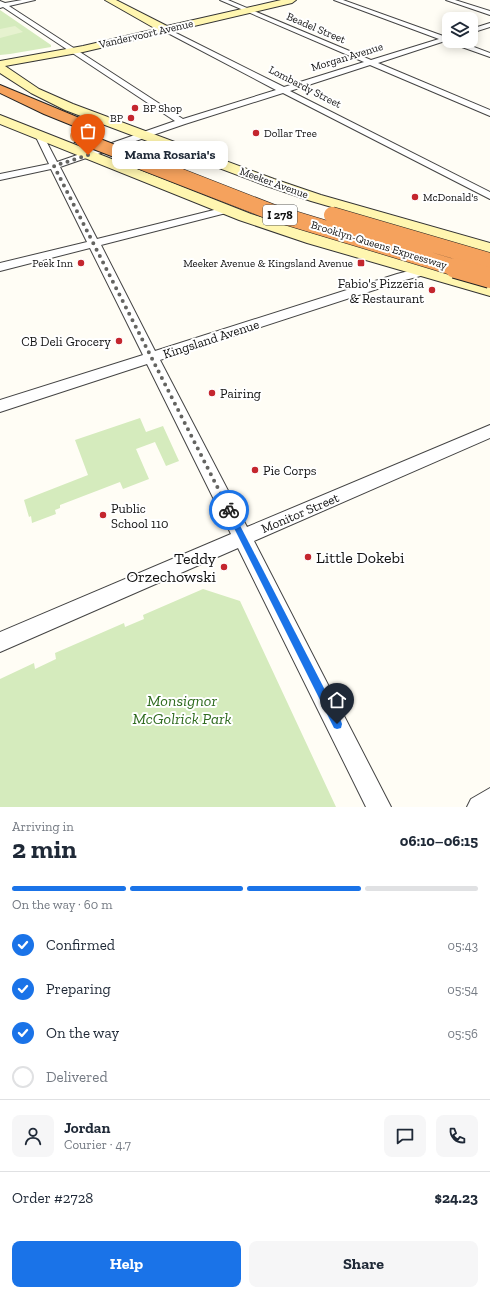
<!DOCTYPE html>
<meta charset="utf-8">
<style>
:root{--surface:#fff;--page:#f6f6f7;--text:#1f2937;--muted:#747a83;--line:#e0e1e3;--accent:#1a73e8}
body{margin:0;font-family:"Zilla Slab",serif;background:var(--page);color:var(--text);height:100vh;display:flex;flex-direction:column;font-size:15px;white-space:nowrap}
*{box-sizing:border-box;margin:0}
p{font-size:13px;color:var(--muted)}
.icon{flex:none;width:22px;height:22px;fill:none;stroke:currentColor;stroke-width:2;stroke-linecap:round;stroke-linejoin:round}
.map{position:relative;height:807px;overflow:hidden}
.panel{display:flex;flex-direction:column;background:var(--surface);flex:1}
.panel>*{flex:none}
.controls{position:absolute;left:442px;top:12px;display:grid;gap:8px}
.controls a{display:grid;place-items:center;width:36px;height:36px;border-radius:8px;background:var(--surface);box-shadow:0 2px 10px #0003;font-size:20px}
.pin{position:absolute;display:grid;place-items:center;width:34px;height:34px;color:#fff;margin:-41px -17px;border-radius:50% 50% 50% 0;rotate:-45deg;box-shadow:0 0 4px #0007}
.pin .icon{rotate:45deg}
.courier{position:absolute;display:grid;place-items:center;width:40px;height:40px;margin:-20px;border:3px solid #1a73e8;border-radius:50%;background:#fff;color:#222;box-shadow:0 1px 5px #0007}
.bubble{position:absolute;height:28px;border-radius:8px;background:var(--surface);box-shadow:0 2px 10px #0003;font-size:13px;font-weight:800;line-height:28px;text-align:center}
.head em{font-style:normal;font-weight:800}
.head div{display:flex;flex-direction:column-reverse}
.head{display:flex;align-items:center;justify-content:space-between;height:68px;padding:0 12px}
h1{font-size:26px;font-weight:800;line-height:30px}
.bar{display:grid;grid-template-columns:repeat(4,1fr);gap:6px 4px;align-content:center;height:48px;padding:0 12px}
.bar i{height:5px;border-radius:3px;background:var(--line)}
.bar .current{background:var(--accent)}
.bar p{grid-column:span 4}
.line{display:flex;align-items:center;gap:10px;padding:0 12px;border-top:1px solid var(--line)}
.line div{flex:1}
.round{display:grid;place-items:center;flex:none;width:42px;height:42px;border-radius:8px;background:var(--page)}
ol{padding:0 12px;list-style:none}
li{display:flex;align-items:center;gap:12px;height:44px}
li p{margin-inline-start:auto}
li .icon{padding:4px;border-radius:50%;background:var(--accent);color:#fff;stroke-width:4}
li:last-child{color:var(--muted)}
li i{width:22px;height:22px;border:2px solid var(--line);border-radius:50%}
.cta{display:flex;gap:8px;margin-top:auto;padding:8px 12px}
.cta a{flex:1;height:46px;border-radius:8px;background:var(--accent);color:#fff;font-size:16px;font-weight:800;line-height:46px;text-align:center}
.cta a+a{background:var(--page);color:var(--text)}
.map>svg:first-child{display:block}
.green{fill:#d5ebbd}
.pitch{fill:#e6f2cf}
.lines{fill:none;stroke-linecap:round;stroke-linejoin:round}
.street-casing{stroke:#444;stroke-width:2}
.secondary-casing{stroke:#333;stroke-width:2}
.highway-casing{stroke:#222;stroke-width:2}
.street{fill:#fff;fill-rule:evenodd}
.secondary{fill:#fff6b0;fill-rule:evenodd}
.highway{fill:#f5a25d;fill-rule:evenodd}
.highway-bridge-far2-casing{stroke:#222;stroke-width:14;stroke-linecap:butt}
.highway-bridge-far1-casing{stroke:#222;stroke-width:17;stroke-linecap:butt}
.highway-bridge-casing{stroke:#222;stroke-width:22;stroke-linecap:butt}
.highway-bridge-far2{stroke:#f5a25d;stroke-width:12}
.highway-bridge-far1{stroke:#f5a25d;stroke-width:16}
.highway-bridge{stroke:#f5a25d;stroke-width:20}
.route{fill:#1a73e8}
.done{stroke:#646461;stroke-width:4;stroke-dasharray:0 7.2}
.poi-dot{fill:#c4262e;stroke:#fff;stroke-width:1.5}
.labels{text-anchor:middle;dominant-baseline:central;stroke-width:4;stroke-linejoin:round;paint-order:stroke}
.far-street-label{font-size:11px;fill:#111;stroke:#fff}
.far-poi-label{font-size:11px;fill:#111;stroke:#fff;text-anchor:start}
.shield{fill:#fff;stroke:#585858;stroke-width:1}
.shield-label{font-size:12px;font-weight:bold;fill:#111}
.poi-label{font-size:13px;fill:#111;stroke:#fff;text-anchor:start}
.street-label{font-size:13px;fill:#111;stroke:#fff}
.near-poi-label{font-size:16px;fill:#111;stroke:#fff;text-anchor:start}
.near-park-label{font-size:16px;font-style:italic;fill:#2f6b1f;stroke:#fff}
</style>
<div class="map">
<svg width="490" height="807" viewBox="0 0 490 807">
<rect width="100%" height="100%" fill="#fffdf5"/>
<!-- green -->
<path class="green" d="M0,10L51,45V47L10,54L0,55Z
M140,418L146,432L163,426L179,461L166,466L155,442L136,449L149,479L123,489L120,482L60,505V508L55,510L56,514L32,523L31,516L29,517L24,500L88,475L75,440Z
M203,589L240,601L336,807H0V679L34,663L35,669L56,659L55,653L124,623L125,627L144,619L143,615Z"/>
<!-- pitch -->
<path class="pitch" d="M15,26L23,32L0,38V29Z"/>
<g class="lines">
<!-- street casing -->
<g class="street-casing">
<path id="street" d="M22,0H35L9,6L183,119L276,90L164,31V29H168L284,87L364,62L220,0H228L371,60L439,39L334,0H343L446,37L449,36V41H458L490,53V57L445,41L378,63L490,110V116L370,65L290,91L490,192V199L283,93L185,124L60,167L97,239L226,207L231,210L230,212L101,245L155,351L397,274L432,265L436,266L438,269L436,272L405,280L160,360L247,527L490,425V438L254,541L391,807H366L238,548L0,652V632L231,534L147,364L0,412V400L143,355L90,248L0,271V263L87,242L51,169L0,180V174L49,164L35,135L36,133H42L57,162L175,121L3,7L0,8V1L5,3Z
M446,0H455L490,11V15Z
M490,23V27L471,33V29Z
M490,788V807H467L471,799Z"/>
</g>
<!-- secondary casing -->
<g class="secondary-casing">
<path id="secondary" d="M105,0H116L167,26L281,0H296L292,3L83,52L5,66L39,89L73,104L274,179L321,195L490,243V253L311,201L264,185L65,110L31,93L0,73V61L83,46L156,29Z
M0,115L251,214L319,235L490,284V296L307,243L239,220L0,124Z"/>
</g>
<!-- highway casing -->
<g class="highway-casing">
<path id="highway" d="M0,85L101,127L103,130L101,133H91L44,114L0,93Z"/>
</g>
<!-- street -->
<use href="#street" class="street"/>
<!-- secondary -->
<use href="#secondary" class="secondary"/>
<!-- highway -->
<use href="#highway" class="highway"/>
<!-- highway-bridge-far2 casing -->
<g class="highway-bridge-far2-casing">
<path id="highway-bridge-far2" d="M76,136L133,158"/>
</g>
<!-- highway-bridge-far1 casing -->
<g class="highway-bridge-far1-casing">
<path id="highway-bridge-far1" d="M130,157L274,213L459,269
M332,215L490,261"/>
</g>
<!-- highway-bridge casing -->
<g class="highway-bridge-casing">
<path id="highway-bridge" d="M455,268L490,278"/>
</g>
<!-- highway-bridge-far2 -->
<use href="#highway-bridge-far2" class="highway-bridge-far2"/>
<!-- highway-bridge-far1 -->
<use href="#highway-bridge-far1" class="highway-bridge-far1"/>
<!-- highway-bridge -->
<use href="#highway-bridge" class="highway-bridge"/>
</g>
<!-- route -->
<path class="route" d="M229,507L231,508L341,721L342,724L341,728L337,729L334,728L225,510Z"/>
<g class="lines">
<!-- done -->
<path class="done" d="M88,155L54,166L229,510"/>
</g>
<!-- markers -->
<g class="poi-dot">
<circle cx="135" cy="108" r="4"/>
<circle cx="131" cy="118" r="4"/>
<circle cx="256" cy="133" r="4"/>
<circle cx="415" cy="197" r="4"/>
<circle cx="81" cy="263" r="4"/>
<rect x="357" y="259" width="8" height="8" rx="2"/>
<circle cx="432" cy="290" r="4"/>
<circle cx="119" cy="341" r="4"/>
<circle cx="212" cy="393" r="4"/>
<circle cx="255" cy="470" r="4"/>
<circle cx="103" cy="515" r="4"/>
<circle cx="308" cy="557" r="4"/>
<circle cx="224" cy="567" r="4"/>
</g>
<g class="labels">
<!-- far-street labels -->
<g class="far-street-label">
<text transform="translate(316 28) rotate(23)">Beadel Street</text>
<text transform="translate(146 34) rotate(-13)">Vandervoort Avenue</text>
<text transform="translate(347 57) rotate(-17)">Morgan Avenue</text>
<text transform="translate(305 87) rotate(27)">Lombardy Street</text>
<text transform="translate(274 183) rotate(20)">Meeker Avenue</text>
<text transform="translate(379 245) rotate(17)">Brooklyn-Queens Expressway</text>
</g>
<!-- far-poi labels -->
<g class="far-poi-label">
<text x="143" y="108">BP Shop</text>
<text x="123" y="118" text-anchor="end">BP</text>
<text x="264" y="133">Dollar Tree</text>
<text x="423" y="197">McDonald's</text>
<text x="73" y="263" text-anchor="end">Peek Inn</text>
<text x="353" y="263" text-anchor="end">Meeker Avenue &amp; Kingsland Avenue</text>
</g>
<!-- shield labels -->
<rect class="shield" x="263" y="205" width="34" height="20" rx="3"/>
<g class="shield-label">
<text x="280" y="215">I 278</text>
</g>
<!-- poi labels -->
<g class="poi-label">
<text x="424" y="283" text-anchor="end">Fabio's Pizzeria<tspan x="424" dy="15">&amp; Restaurant</tspan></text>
<text x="111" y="341" text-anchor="end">CB Deli Grocery</text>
<text x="220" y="393">Pairing</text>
<text x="263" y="470">Pie Corps</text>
<text x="111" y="508">Public<tspan x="111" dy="15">School 110</tspan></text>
</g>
<!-- street labels -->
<g class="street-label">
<text transform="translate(211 339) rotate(-18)">Kingsland Avenue</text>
<text transform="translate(300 513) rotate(-23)">Monitor Street</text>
</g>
<!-- near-poi labels -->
<g class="near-poi-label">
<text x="316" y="557">Little Dokebi</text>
<text x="216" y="558" text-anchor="end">Teddy<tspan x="216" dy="18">Orzechowski</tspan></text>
</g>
<!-- near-park labels -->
<g class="near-park-label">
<text x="182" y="700">Monsignor<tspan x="182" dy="18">McGolrick Park</tspan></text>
</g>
</g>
</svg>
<div class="controls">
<a><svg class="icon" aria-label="layers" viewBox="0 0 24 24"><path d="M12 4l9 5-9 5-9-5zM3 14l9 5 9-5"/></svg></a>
</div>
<div class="pin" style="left:88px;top:155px;background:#ea580c"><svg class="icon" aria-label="bag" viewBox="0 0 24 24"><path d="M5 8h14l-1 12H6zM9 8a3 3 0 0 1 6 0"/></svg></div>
<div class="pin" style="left:337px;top:724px;background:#1f2937"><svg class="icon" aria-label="home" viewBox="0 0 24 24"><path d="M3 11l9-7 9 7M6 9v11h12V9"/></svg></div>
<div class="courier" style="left:229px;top:510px"><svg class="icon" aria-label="bike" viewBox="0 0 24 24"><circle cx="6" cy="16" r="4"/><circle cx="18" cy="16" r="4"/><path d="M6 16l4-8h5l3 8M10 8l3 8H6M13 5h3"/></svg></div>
<div class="bubble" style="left:112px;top:141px;width:116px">Mama Rosaria's</div>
</div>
<section class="panel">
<div class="head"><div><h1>2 min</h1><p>Arriving in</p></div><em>06:10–06:15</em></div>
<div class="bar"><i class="current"></i><i class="current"></i><i class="current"></i><i></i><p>On the way · 60 m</p></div>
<ol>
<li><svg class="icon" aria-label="check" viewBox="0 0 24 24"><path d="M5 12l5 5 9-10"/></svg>Confirmed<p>05:43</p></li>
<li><svg class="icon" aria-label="check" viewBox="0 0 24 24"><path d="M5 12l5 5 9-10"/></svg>Preparing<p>05:54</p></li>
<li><svg class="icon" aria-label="check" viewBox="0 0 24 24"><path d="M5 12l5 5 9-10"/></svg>On the way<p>05:56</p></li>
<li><i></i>Delivered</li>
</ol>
<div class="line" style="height:72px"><a class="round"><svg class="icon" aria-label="person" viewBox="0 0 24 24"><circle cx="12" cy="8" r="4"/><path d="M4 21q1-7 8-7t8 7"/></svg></a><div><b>Jordan</b><p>Courier · 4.7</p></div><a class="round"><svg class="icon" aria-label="chat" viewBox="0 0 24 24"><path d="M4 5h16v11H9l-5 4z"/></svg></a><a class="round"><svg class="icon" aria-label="phone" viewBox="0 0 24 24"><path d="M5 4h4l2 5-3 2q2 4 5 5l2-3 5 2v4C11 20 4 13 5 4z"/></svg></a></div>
<div class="line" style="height:52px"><div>Order #2728</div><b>$24.23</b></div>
<div class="cta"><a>Help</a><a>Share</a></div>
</section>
